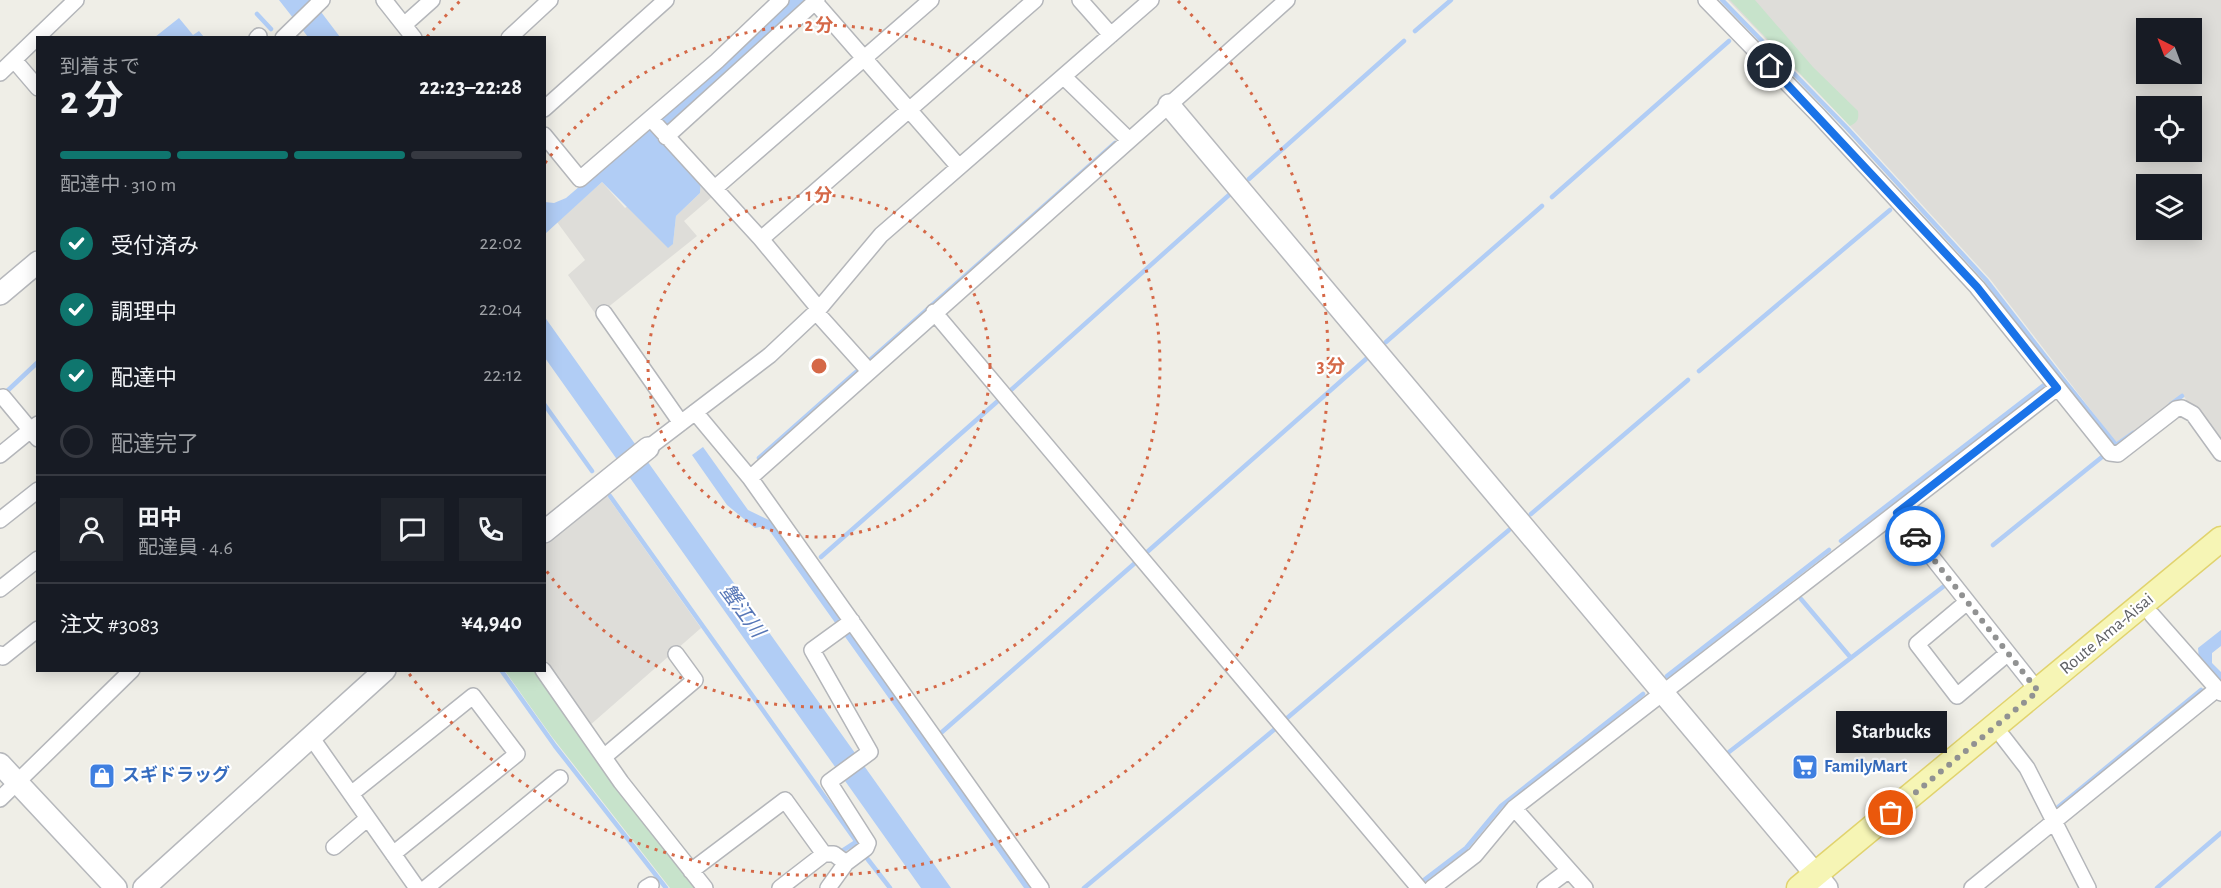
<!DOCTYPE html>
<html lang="ja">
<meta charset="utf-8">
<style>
:root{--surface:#171b24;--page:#20242c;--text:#f1f3f6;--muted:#9ea1a6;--line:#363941;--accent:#0f766e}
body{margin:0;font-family:"Alegreya Sans","Noto Sans JP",sans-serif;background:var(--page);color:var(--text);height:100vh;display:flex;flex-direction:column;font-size:22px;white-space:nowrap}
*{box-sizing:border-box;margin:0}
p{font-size:20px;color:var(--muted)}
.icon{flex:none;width:33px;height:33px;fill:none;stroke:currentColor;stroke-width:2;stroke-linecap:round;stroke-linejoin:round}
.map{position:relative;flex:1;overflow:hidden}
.details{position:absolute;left:36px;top:36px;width:510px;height:636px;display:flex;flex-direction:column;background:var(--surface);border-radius:0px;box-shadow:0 3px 15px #0003}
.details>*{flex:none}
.needle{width:39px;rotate:318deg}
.fabs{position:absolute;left:2136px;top:18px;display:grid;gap:12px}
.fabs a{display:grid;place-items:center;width:66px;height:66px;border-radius:0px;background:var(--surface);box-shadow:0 3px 15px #0003;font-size:30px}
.pin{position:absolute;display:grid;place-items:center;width:51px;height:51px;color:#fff;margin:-26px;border:3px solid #fff;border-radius:50%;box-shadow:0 2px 6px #0007}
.courier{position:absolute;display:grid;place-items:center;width:60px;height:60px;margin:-30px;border:4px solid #1a73e8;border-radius:50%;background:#fff;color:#222;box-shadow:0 2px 8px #0007}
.bubble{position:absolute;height:42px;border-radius:0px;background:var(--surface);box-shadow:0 3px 15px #0003;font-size:20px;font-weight:700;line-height:42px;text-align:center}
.head em{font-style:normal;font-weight:700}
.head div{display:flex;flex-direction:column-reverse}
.head{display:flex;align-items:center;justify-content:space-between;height:102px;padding:0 24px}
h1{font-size:39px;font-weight:700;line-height:45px}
.bar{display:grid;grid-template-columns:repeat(4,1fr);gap:9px 6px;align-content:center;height:72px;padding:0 24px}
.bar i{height:8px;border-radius:4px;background:var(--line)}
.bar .on{background:var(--accent)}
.bar p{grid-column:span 4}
.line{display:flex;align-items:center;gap:15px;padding:0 24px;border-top:2px solid var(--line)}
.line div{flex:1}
.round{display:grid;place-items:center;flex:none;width:63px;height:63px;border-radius:0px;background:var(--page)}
ol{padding:0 24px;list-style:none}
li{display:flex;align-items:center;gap:18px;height:66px}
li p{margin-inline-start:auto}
li .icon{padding:6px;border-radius:50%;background:var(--accent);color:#fff;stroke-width:4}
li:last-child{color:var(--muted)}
li i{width:33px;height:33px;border:3px solid var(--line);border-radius:50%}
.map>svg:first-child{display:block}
.industrial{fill:#deddd9;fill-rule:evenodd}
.green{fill:#c7e3cb}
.water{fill:#b1cdf5}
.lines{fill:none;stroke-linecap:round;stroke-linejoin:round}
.stream{stroke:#b1cdf5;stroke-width:4.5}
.street-casing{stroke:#b4b6ba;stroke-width:18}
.secondary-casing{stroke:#b6b8bc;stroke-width:24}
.primary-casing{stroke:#e1d36e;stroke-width:27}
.street{stroke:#fff;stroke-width:15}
.secondary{stroke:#fff;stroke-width:21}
.primary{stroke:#f6f5b5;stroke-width:24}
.done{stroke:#919292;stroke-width:6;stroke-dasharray:0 10.8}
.route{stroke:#1a73e8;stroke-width:8}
.ring{fill:none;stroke:#d56847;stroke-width:3;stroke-dasharray:3 6}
.labels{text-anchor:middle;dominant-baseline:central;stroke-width:4.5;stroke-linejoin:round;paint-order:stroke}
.street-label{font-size:18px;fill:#5f6165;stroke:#fff}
.shop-label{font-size:18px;font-weight:bold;fill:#366cbe;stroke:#fff;text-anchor:start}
.water-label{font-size:20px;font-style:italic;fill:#5676b6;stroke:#fff}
.centre{fill:#d56847;stroke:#fff;stroke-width:3}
.ring-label{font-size:18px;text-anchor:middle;font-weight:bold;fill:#d56847;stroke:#fff;stroke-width:4.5;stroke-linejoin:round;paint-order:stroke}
</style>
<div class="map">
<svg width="2221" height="888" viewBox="0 0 2221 888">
<rect width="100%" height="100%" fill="#efeee7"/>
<!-- industrial -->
<path class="industrial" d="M1728,0H2221V447L2182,394L2117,444L1990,279L1850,126ZM2146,28H2192V74H2146ZM2146,106H2192V152H2146ZM2146,184H2192V230H2146Z
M701,180L713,196L684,221L697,236L597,316L568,275L585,260L557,222L602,182L625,208L628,206L673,244L676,216L700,193Z
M605,493L701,628L589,726L545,663L544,542Z"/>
<!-- green -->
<path class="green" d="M1730,0H1755L1813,67L1858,111C1859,119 1858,122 1850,126Z
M505,671H537L697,888H670L552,737Z"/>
<!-- water -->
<path class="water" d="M279,0H312L340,37H308Z
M789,0H809L659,136L701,180L700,193L676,216L673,244L668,248L602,182L545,234V202L554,203L566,198L649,127Z
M179,18L193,35L199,31L204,37H155Z
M544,316L951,888H921L545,358Z
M703,447L748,510L773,522L1034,888H1024L769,530L760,527L755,528L727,505L692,455Z
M2221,630V646L2212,653V663L2221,672V686L2199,660L2198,648Z"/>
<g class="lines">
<!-- stream -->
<path class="stream" d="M1722,0L1847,128L1986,280L2058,373L2056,375
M257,14L271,29
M1415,31L1451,0
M1249,179L1404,41
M1552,197L1729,41
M1386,342L1542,206
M870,360L1115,143
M1699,371L1890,210
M2058,373L2116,445L2133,433
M1011,390L1229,195
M4,394L38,362
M544,404L592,471
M2171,404L2182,396
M759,458L856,372
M610,496L861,848
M1531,514L1688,380
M1841,541L2044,385
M1993,545L2102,457
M1146,553L1366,359
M821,557L999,400
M1801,599L1851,658
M501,670L555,746L666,888
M1667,676L1829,550
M1286,719L1509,530
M942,732L1135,563
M1729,752L1948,583
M2057,808L2201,690
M839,853L856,842
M866,857L890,888
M1424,880L1466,848L1501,806L1643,694
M1084,888L1275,729
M2157,888L2221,833"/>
<!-- street casing -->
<g class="street-casing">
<path id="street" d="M384,0L414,38
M1080,0L1111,35
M1706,0L1819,116L1977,287L2110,453L2118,454L2176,409L2182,408L2193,414L2221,453
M815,2L959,167
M404,25L432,0
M257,38L259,36
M283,38L322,0
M509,38L550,0
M14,60L38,88
M0,73L76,0
M1064,77L1129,140
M544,109L666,0
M651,119L761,239L819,309
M544,135L580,179L717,61L781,0
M666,137L817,0
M715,188L931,0
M761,239L1035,0
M816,312L869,371
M934,312L1419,888
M604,313L681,423
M3,397L38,439
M695,412L750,478L1041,888
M648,448L770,355L819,309L881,235L1151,0
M0,455L38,424
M750,478L1287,0
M1897,513L2038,691
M0,520L38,490
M0,589L38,559
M1967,602L1917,644L1957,696L2008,653
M2152,615L2221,693
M0,654L3,657L38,629
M543,670L621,782L705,888
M311,737L417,888
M2003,737L2027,768L2088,888
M605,756L695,680L676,654
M351,794L473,696L517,754L393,854
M0,799L132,670
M1514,808L1585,888
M334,847L368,818
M691,871L785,800L824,854H834L846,863
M426,888L560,778
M646,888L651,885
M780,888L824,854
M828,888L846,863L866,848L868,843L829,782L870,752L812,650L852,621
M1432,888L1475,855L1514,808L2057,388
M1545,888L1569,870
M1972,888L2217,689"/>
</g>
<!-- secondary casing -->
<g class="secondary-casing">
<path id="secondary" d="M1169,105L1827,888
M0,294L38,262
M544,532L648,448
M0,764L116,888
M144,888L385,670"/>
</g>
<!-- primary casing -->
<g class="primary-casing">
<path id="primary" d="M1799,888L2221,539"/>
</g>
<!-- street -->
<use href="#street" class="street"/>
<!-- secondary -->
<use href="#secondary" class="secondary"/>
<!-- primary -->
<use href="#primary" class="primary"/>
</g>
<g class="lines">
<!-- done -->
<path class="done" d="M1891,813L2038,691L1915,536"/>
<!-- route -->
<path class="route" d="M1770,66L1977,287L2057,388L1897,513L1915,536"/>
</g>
<!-- distance rings -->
<g class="ring">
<circle cx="819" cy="366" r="171"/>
<path d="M545 163A341 341 0 1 1 545 569"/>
<path d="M427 37A512 512 0 0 1 460 1M1178 1A512 512 0 1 1 407 671"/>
</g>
<!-- icons -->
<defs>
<g id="supermarket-square" transform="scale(1.35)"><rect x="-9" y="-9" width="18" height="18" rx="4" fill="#3f7fe0" stroke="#fff"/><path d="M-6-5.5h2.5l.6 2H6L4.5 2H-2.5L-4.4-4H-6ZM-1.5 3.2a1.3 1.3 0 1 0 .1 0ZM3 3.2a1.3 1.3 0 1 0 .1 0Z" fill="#fff"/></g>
<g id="shop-square" transform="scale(1.35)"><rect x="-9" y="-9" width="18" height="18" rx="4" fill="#3f7fe0" stroke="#fff"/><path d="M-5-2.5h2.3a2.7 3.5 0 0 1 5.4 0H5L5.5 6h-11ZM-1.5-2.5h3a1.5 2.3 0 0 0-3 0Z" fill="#fff"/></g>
</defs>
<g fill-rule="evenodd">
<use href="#supermarket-square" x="1805" y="767"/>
<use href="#shop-square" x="102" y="776"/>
</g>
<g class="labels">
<!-- street labels -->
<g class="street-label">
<text transform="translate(2107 634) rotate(-40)">Route Ama-Aisai</text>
</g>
<!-- shop labels -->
<g class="shop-label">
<text x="1824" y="767">FamilyMart</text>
<text x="122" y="776">スギドラッグ</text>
</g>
<!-- water labels -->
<g class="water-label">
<text transform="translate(742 611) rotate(54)">蟹江川</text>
</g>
</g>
<circle cx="819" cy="366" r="9" class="centre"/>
<g class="ring-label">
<text x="819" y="31">2 分</text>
<text x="819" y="201">1 分</text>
<text x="1331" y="372">3 分</text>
</g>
</svg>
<div class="fabs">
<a><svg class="needle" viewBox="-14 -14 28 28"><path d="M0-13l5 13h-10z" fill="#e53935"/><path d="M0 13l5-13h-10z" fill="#9ea1a6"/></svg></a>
<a><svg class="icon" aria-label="locate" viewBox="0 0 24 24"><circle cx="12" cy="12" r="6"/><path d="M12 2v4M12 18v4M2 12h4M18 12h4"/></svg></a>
<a><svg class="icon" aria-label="layers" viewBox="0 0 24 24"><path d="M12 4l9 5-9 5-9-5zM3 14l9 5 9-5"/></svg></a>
</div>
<div class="pin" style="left:1891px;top:813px;background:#ea580c"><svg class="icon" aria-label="bag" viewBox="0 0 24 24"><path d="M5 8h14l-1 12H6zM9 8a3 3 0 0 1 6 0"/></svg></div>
<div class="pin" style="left:1770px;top:66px;background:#1f2937"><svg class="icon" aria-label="home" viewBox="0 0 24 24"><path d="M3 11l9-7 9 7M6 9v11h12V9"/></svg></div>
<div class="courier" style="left:1915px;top:536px"><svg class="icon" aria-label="car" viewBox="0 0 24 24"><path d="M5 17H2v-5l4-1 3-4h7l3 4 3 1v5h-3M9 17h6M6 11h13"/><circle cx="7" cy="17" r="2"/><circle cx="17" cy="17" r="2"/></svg></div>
<div class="bubble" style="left:1836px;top:711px;width:111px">Starbucks</div>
<section class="details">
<div class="head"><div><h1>2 分</h1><p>到着まで</p></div><em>22:23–22:28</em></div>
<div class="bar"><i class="on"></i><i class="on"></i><i class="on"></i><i></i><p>配達中 · 310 m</p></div>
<ol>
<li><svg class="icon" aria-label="check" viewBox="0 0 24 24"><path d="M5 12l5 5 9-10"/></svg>受付済み<p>22:02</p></li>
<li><svg class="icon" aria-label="check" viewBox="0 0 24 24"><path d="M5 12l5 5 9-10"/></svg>調理中<p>22:04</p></li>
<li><svg class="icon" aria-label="check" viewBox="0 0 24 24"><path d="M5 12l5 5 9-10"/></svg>配達中<p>22:12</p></li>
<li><i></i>配達完了</li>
</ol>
<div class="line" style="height:108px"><a class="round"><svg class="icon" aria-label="person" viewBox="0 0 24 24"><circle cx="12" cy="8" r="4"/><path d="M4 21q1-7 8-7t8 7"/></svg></a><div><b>田中</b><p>配達員 · 4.6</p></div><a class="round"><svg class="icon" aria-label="chat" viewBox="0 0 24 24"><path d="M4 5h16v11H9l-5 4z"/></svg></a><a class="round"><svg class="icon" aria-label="phone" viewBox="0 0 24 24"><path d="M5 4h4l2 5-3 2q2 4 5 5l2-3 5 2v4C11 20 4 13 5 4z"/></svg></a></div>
<div class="line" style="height:78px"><div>注文 #3083</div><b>¥4,940</b></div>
</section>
</div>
